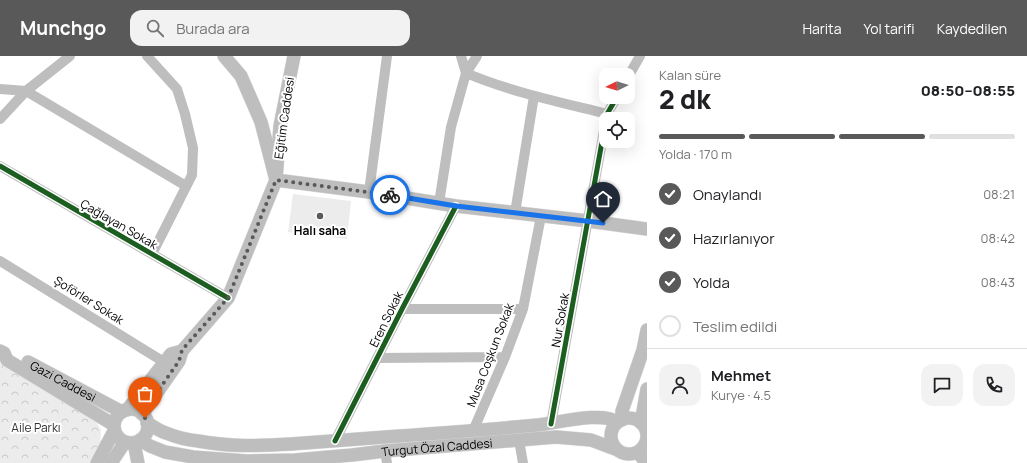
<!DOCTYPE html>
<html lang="tr">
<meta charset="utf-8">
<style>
:root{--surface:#fff;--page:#f2f2f2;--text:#202124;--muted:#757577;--line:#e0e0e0;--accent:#595959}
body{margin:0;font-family:Manrope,sans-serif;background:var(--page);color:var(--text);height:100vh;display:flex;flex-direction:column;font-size:15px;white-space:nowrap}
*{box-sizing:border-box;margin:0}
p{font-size:13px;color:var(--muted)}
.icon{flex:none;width:22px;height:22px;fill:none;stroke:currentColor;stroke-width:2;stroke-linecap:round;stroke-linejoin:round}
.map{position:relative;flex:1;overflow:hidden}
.sheet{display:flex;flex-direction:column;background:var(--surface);width:380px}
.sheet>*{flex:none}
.needle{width:26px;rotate:265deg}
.tools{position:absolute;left:599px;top:12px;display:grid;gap:8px}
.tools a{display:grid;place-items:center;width:36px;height:36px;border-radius:8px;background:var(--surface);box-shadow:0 4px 16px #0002;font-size:20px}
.pin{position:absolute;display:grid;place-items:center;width:34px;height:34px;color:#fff;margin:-41px -17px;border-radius:50% 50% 50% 0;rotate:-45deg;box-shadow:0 0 4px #0007}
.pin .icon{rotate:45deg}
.courier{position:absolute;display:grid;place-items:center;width:40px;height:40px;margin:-20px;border:3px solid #1a73e8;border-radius:50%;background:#fff;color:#222;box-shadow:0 1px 5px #0007}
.headline em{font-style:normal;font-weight:800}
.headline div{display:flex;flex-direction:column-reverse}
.headline{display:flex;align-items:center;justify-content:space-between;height:68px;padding:0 12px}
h1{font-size:26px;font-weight:800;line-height:30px}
.bar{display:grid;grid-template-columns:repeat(4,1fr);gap:6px 4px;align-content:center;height:48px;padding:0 12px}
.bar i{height:5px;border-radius:3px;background:var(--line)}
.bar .selected{background:var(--accent)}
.bar p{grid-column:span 4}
.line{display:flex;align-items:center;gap:10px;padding:0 12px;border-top:1px solid var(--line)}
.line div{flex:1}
.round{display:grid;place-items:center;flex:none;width:42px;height:42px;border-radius:12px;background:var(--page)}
ol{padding:0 12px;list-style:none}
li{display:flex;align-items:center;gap:12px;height:44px}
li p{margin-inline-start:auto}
li .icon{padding:4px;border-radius:50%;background:var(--accent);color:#fff;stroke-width:4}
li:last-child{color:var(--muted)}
li i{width:22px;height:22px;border:2px solid var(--line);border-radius:50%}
header{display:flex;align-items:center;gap:24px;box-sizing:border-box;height:56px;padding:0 20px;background:var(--accent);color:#fff}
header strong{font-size:19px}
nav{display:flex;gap:22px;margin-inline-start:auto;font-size:14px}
.search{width:280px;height:36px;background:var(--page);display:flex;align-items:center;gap:10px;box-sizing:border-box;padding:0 14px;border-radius:12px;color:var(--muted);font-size:15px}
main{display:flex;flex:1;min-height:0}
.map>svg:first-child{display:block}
.grass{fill:#ececec}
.park{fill:url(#park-crowns)}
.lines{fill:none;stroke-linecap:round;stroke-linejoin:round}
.major-casing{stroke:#dbdbdb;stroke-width:14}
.minor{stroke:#bebebe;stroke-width:10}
.major{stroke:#bebebe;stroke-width:13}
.cycleway-casing{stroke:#fff;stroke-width:8}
.cycleway{stroke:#1b5e20;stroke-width:5}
.done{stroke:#595959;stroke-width:4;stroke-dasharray:0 7.2}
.route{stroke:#1a73e8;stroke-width:5}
.poi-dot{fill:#595959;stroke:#fff;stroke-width:1.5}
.labels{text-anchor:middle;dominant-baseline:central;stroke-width:4;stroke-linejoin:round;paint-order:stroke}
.street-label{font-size:12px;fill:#000;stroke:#fff}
.poi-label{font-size:12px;font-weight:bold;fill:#000;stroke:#fff}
.park-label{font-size:12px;fill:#333;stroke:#fff}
</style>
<header>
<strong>Munchgo</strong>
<div class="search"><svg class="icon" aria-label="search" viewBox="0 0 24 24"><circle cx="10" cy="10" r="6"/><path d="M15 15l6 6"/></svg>Burada ara</div>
<nav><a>Harita</a><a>Yol tarifi</a><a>Kaydedilen</a></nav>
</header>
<main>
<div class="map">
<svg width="647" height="407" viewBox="0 0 647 407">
<defs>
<pattern id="park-crowns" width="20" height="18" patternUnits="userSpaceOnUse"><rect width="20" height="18" fill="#ececec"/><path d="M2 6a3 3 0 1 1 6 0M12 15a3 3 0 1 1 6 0" fill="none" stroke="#c9c9c9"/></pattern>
</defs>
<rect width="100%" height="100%" fill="#fff"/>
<!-- grass -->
<path class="grass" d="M293,138L351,145L347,183L288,176Z"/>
<!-- park -->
<path class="park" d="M0,307L94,362L101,374L100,393L90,407H0Z"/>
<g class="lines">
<!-- major casing -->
<g class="major-casing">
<g id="major">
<path d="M294,0L280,70L276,124L369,136L456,150L588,165L647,173"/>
<path d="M0,295L4,297L7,304L114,369"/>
<path id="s1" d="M28,306L122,356"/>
<circle cx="131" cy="370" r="17"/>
<path d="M127,354L171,298L182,295"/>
<path d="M142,358L179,305L182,295L228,242L276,124L261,66L241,20L224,0"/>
<circle cx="629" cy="380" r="18"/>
<path d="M622,364V355L643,294L647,274"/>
<path d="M147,367C153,370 159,375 166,377C176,381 187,384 198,385C230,391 259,390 291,388C318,386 345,384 372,382C428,378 483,374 538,369C558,367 601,355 618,366"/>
<path d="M641,367L647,333"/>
<path id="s2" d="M140,384L150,390L165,396L193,401L247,405L295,404L352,399L385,395L556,381L591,384L615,393"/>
<path d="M134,387L138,407"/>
<path d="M638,396L646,407"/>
<path d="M97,407L114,375"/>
<path d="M111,407L125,386"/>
</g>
</g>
<!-- minor -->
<path class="minor" d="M147,0L177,33L185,58L193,92L192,119L152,198
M477,0L466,17C511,36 559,46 607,58
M628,21L640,0
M0,33L26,35L186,130
M0,63L26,35L70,0
M0,110L228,242
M369,136L387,0
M439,147L451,71L466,17L461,0
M515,157L534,40
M0,205L164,306
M402,253H523
M378,302L505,301
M551,368L607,58L617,41
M473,375L505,301L523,253L541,160
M519,384L523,407
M335,385L402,253L456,150
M385,395L387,407"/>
<!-- major -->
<use href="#major" class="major"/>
<!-- cycleway casing -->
<g class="cycleway-casing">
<path id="cycleway" d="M0,110L228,242
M551,368L607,58L617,41
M335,385L402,253L456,150"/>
</g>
<!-- cycleway -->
<use href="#cycleway" class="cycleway"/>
</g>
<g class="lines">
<!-- done -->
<path class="done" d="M145,362L142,358L179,305L182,294L228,242L276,124L390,139"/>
<!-- route -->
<path class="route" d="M390,139L456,150L603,167"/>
</g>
<!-- markers -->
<circle class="poi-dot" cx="320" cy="160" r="4"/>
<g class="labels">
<!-- street labels -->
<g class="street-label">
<text transform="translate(284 62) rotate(-82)">Eğitim Caddesi</text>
<text transform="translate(119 168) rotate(30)">Çağlayan Sokak</text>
<text transform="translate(89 244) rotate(32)">Şoförler Sokak</text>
<text transform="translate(386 263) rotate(-64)">Eren Sokak</text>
<text transform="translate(560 264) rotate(-80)">Nur Sokak</text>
<text transform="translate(490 299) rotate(-69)">Musa Coşkun Sokak</text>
<text stroke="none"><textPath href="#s1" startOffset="40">Gazi Caddesi</textPath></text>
<text stroke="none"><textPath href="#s2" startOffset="301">Turgut Özal Caddesi</textPath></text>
</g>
<!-- poi labels -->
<g class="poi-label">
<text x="320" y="174">Halı saha</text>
</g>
<!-- park labels -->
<g class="park-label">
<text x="36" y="371">Aile Parkı</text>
</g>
</g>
</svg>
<div class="tools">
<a><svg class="needle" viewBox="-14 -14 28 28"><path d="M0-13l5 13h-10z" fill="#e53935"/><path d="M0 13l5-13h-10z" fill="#757577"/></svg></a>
<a><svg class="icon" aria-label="locate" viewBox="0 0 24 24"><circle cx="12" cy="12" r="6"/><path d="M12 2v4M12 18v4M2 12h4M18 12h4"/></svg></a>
</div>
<div class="pin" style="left:145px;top:362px;background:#ea580c"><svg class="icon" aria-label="bag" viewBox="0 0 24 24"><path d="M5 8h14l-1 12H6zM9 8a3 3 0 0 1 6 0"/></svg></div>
<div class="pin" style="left:603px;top:167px;background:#1f2937"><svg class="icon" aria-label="home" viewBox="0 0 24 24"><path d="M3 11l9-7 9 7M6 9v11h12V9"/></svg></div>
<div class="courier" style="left:390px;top:139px"><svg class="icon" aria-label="bike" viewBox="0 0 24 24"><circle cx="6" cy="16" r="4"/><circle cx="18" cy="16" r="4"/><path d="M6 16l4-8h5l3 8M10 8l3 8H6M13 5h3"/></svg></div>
</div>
<section class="sheet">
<div class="headline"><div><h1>2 dk</h1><p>Kalan süre</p></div><em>08:50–08:55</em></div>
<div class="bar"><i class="selected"></i><i class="selected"></i><i class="selected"></i><i></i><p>Yolda · 170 m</p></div>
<ol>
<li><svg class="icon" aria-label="check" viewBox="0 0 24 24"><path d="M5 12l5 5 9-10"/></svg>Onaylandı<p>08:21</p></li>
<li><svg class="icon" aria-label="check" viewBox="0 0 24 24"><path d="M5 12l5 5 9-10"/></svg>Hazırlanıyor<p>08:42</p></li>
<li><svg class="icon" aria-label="check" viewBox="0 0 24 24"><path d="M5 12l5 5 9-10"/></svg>Yolda<p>08:43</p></li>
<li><i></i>Teslim edildi</li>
</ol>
<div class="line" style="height:72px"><a class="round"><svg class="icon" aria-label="person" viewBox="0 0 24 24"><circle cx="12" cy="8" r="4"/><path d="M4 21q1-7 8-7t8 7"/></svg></a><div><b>Mehmet</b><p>Kurye · 4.5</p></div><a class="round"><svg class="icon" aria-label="chat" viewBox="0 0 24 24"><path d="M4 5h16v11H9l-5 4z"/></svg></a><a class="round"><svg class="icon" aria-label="phone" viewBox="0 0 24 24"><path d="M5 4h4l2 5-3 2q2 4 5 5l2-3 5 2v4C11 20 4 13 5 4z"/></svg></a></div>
</section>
</main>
